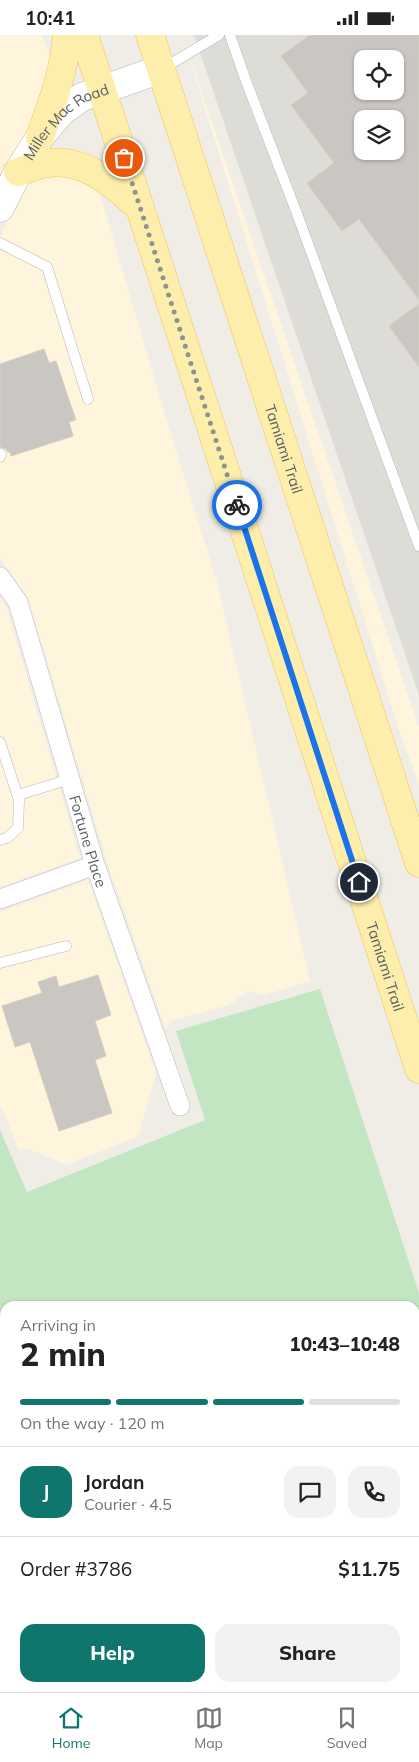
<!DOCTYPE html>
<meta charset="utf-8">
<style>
:root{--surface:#fff;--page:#f2f2f2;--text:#222;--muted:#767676;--line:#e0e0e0;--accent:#0f766e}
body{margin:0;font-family:Mulish,sans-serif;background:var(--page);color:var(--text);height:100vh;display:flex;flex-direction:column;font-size:19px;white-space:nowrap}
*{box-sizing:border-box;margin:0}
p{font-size:16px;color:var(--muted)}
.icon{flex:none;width:28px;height:28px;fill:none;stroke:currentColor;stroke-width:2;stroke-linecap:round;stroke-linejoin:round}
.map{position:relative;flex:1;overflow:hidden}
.details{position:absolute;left:0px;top:1266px;width:420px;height:391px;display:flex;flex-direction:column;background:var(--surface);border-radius:15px 15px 0 0;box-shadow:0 1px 4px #0004}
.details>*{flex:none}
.buttons{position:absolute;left:354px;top:15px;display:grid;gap:10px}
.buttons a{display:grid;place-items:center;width:50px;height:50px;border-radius:10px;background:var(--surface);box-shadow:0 1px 4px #0004;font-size:25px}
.pin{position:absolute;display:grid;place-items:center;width:42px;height:42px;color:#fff;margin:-21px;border:2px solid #fff;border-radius:50%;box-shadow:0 1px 5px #0007}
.courier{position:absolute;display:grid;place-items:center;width:50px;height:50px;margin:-25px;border:4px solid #1a73e8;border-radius:50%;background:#fff;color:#222;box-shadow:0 1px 6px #0007}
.summary em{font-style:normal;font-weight:800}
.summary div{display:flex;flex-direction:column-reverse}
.summary{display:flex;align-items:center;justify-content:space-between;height:85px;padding:0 20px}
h1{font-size:32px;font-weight:800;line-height:38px}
.bar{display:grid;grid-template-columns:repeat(4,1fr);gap:8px 5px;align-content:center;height:60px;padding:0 20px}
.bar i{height:6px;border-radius:4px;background:var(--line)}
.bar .active{background:var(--accent)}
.bar p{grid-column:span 4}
.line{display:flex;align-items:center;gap:12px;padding:0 20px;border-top:1px solid var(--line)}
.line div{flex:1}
.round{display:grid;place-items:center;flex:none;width:52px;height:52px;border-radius:15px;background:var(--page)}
.cta{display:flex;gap:10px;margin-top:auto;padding:10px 20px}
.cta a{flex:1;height:58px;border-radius:15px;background:var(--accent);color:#fff;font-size:20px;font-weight:800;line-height:58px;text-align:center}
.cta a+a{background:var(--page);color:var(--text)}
.status{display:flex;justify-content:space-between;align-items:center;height:35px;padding:0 25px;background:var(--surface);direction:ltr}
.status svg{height:14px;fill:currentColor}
.menu{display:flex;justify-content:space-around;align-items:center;height:70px;border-top:1px solid var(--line);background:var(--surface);font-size:14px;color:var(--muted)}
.menu a{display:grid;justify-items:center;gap:2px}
.menu .active{color:var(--accent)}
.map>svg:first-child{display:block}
.commercial{fill:#fef5dc}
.industrial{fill:#dedcd7;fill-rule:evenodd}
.green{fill:#c3e6c2}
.building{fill:#cac7c2;stroke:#d4cec3;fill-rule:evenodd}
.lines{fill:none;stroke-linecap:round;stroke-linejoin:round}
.lane-casing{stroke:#b5b8bc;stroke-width:11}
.street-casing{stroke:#b5b8bc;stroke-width:20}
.secondary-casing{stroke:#b4b8bc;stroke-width:29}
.primary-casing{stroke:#f0c35d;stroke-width:29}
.lane{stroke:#fff;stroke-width:10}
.street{stroke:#fff;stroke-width:19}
.secondary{stroke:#fff;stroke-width:28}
.primary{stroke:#feeeab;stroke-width:28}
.done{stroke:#909292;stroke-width:5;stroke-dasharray:0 9}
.route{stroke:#1a73e8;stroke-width:6}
.labels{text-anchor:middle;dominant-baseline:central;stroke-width:5;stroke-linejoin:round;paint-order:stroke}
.street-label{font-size:15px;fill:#5d6165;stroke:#fff}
</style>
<div class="status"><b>10:41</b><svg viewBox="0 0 49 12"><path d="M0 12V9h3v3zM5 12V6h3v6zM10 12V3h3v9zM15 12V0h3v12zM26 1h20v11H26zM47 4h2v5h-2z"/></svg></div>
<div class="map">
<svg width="419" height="1657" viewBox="0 0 419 1657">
<rect width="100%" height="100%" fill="#efede5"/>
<!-- commercial -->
<path class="commercial" d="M0,0H42L51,26L28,96L9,127L2,130L4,135L0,144Z
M182,0L419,692V750L399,695Z
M66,138L98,152L167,386L217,547L310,946L264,960L249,956L229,970L172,986L168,990L166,995L107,827L28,562L0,523V202L27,146Z
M0,562L6,571L80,823L0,852Z
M88,845L156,1038L139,1099L137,1102L66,1130L27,1113L19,1115L0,1069V877Z"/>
<!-- industrial -->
<path class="industrial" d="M194,0H419V660ZM362,24H395V56H362ZM362,84H395V116H362Z"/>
<!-- green -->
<path class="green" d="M320,954L419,1258V1533L415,1536V1271H5V1652L255,1653L250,1657H0V1095L27,1157L205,1085L176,996Z
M272,1653V1652L317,1653L312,1657H267Z"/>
<!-- building -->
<path class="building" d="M310,0H419V265L359,184L342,196L307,148L334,128L291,70L308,58L281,21ZM362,24H395V56H362ZM362,84H395V116H362Z
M419,269V332L389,291Z
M44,314L49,328L56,326L69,365L76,385L69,387L73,401L11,421L10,417H8L6,414L0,412V329Z
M98,940L111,980L95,986L106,1021L95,1025L112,1078L59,1096L30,1007L15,1012L2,971L42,958L38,947L56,941L59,952Z"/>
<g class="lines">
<!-- lane casing -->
<g class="lane-casing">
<path id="lane" d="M230,0L246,46L296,176L419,511
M162,34L219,0
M0,208L47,232L88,364
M0,422L1,419
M0,707L19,765L18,793L7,803L0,805
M18,760L70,744
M0,928L66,911"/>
</g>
<!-- street casing -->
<g class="street-casing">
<g id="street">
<path id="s1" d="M0,542L18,567L95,830L180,1071"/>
<path d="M0,864L95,830"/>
</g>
</g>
<!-- secondary casing -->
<g class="secondary-casing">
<g id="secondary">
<path id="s2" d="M0,173L18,137L40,102L62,76L82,62L161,34"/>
</g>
</g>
<!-- primary casing -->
<g class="primary-casing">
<g id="primary">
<path id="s3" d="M84,0L419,1034"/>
<path id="s4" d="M150,0L419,828"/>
<path d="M40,102C53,66 64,38 67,0"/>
<path d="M18,137C28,134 38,129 48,128C86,123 114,150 140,173"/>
</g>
</g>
<!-- lane -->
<use href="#lane" class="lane"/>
<!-- street -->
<use href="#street" class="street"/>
<!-- secondary -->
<use href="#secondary" class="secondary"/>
<!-- primary -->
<use href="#primary" class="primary"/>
</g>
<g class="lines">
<!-- done -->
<path class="done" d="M124,123L237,470"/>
<!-- route -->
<path class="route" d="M237,470L359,847"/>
</g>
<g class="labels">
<!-- street labels -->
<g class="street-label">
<text stroke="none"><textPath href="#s2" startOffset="112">Miller Mac Road</textPath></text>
<text stroke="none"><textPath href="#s4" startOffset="435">Tamiami Trail</textPath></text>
<text stroke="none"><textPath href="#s1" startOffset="280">Fortune Place</textPath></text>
<text stroke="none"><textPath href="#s3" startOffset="979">Tamiami Trail</textPath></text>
</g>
</g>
</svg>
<div class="buttons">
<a><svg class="icon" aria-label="locate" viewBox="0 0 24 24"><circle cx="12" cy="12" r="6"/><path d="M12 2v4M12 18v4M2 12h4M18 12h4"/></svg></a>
<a><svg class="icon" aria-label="layers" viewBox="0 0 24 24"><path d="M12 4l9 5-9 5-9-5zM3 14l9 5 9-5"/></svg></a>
</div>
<div class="pin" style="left:124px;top:123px;background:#ea580c"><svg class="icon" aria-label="bag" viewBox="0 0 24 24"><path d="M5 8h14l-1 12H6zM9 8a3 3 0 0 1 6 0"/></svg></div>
<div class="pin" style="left:359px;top:847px;background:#1f2937"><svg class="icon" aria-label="home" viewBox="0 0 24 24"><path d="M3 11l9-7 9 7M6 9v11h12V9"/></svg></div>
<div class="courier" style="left:237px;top:470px"><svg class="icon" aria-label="bike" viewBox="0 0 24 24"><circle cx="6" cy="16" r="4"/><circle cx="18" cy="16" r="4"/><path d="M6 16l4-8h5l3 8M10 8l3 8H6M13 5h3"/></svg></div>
<section class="details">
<div class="summary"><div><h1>2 min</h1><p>Arriving in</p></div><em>10:43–10:48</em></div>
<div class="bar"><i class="active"></i><i class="active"></i><i class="active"></i><i></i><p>On the way · 120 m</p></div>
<div class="line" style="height:90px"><b class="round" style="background:var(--accent);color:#fff">J</b><div><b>Jordan</b><p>Courier · 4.5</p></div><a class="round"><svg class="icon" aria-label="chat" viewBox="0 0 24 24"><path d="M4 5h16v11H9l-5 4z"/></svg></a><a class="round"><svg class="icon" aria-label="phone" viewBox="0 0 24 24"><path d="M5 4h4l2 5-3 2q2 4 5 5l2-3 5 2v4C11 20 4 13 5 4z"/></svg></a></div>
<div class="line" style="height:65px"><div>Order #3786</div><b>$11.75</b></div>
<div class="cta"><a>Help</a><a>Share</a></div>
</section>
</div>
<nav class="menu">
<a class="active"><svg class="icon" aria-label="home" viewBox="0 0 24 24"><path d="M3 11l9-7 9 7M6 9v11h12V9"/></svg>Home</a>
<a><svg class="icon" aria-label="map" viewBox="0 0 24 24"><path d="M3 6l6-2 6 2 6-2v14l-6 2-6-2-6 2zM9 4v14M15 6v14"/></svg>Map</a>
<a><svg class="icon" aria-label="saved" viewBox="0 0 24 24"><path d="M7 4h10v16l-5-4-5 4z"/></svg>Saved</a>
</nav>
